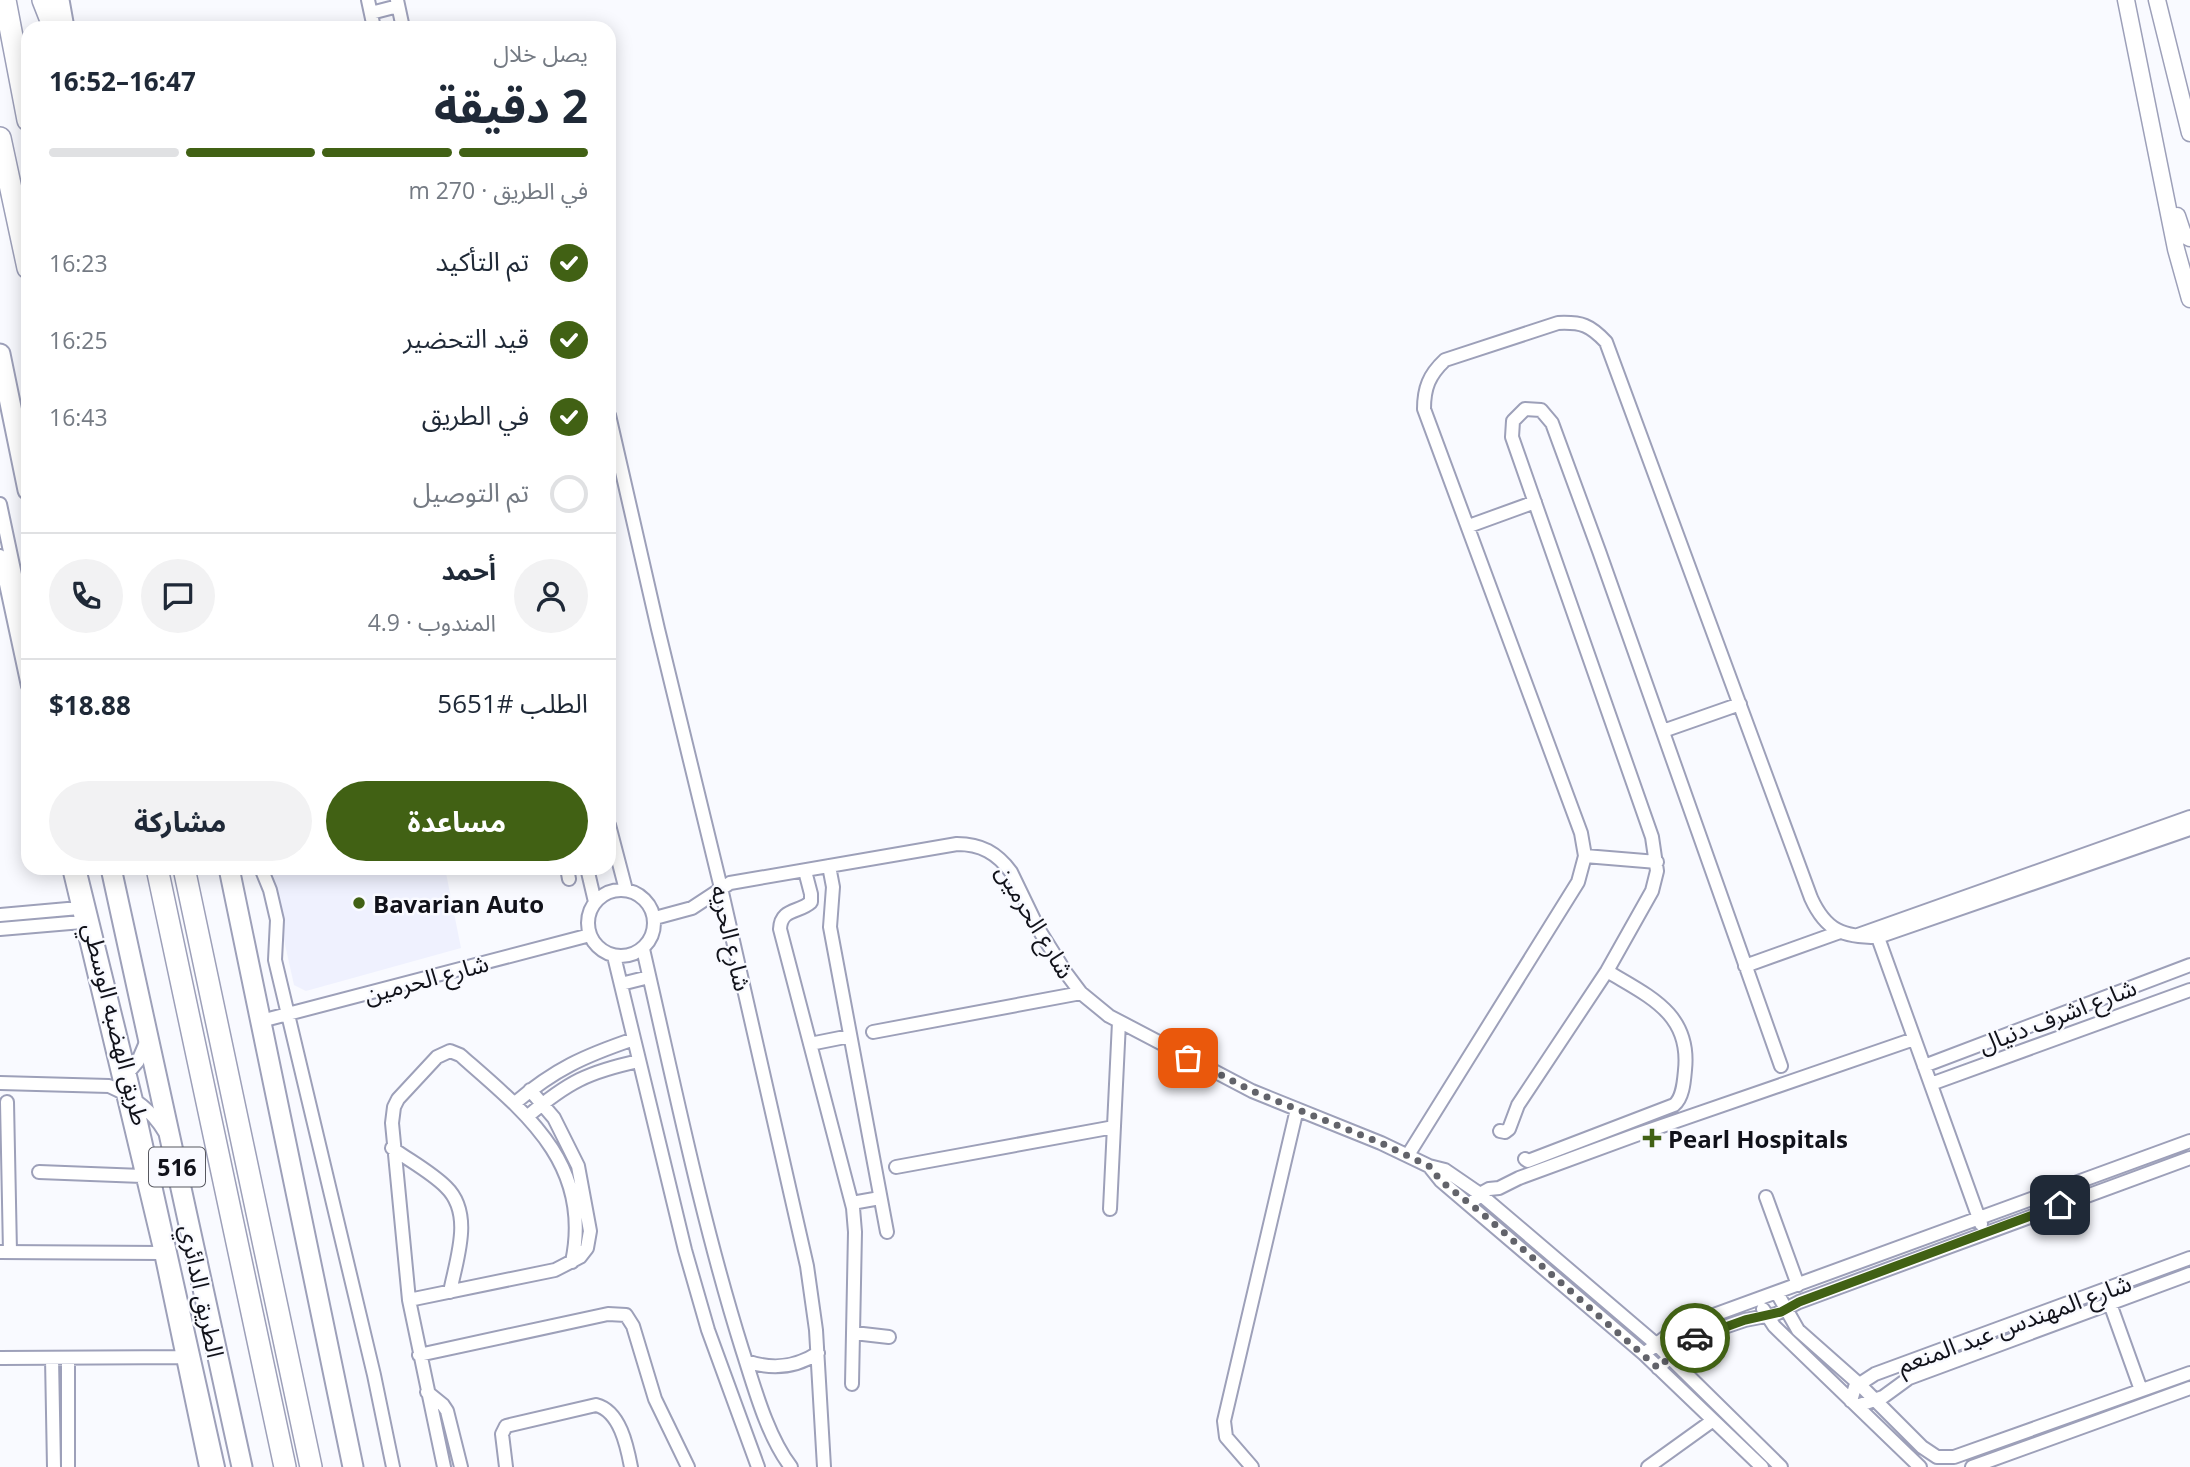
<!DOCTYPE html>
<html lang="ar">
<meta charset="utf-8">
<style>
:root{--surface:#fff;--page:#f2f2f3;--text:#1f2937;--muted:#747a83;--line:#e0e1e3;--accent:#416114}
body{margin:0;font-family:"Open Sans","Noto Sans Arabic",sans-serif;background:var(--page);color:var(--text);direction:rtl;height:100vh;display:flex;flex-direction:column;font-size:26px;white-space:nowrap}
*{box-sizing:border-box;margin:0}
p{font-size:23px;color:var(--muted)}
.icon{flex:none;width:38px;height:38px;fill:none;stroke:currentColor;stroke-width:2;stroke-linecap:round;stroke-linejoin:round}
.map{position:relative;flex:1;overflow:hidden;direction:ltr}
.panel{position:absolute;left:21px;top:21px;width:595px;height:854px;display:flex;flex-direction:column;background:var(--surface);border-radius:21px;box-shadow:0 4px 18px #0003;direction:rtl}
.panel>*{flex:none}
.pin{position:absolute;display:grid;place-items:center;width:60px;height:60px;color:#fff;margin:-30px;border-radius:14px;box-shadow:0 4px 10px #0006}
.courier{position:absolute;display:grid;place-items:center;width:70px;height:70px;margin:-35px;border:5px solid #416114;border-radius:50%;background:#fff;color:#222;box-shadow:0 2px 9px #0007}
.summary em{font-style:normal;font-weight:700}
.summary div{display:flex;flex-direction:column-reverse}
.summary{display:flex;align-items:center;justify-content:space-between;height:119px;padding:0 28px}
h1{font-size:46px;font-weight:700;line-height:52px}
.bar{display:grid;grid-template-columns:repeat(4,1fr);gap:10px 7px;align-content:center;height:84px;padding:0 28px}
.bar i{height:9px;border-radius:5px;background:var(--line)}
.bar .selected{background:var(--accent)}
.bar p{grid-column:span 4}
.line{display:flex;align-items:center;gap:18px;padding:0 28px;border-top:2px solid var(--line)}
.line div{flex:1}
.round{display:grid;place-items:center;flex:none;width:74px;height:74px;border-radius:37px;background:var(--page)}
ol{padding:0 28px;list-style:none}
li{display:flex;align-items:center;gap:21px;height:77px}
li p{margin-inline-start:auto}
li .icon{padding:7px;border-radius:50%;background:var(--accent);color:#fff;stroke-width:4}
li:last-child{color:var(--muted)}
li i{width:38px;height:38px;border:4px solid var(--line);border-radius:50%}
.primary-button{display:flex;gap:14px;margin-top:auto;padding:14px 28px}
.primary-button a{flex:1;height:80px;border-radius:42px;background:var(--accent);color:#fff;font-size:28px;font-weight:700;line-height:80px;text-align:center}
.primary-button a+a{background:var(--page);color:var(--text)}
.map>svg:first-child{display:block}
.built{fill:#eff1fe}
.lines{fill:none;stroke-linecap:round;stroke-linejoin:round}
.minor-casing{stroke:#9da0b9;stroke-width:16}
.secondary-casing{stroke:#9da0b9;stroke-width:19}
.trunk-casing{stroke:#9da0b9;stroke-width:23}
.motorway-casing{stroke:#9da0b9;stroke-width:24}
.minor{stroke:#fff;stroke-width:12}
.secondary{stroke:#fff;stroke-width:16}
.trunk{stroke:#fff;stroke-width:19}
.motorway{stroke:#fff;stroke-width:21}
.done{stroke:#62636a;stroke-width:7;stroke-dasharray:0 12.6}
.route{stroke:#416114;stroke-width:9}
.poi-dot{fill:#416114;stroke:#f9faff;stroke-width:2.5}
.labels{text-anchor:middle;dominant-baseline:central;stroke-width:5;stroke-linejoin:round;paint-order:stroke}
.shield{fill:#f9faff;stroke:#57585f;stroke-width:2}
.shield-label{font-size:23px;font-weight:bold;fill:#11121a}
.poi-label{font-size:24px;font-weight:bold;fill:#11121a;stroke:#f9faff;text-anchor:start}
.street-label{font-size:24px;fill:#11121a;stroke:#f9faff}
</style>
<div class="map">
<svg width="2190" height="1467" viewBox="0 0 2190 1467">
<rect width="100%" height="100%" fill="#f9faff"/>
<!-- built -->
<path class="built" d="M268,868H445L461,948L306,991L294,985Z"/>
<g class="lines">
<!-- minor casing -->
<g class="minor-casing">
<path id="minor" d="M368,0L374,28
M397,0L403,28
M371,13L398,6
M609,415L658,629L721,888L807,1266L816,1330L824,1467
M0,504L28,636
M1469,526L1535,502
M0,556L28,686
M1663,731L1740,704
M609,825L626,890
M1585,856L1657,862
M829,866L833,887L830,927L887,1232
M69,868L161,1253L206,1467
M79,868L136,1100L218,1467
M261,868L270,890L277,920L275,960L374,1375L393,1467
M567,868L569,879
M587,868L595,902
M805,871L811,894V902C799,913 781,908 780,929L853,1208L855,1232L852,1384
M588 923a33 33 0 1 1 66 0a33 33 0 1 1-66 0Z
M0,915L79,908
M655,918L692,908L730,883L957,844C981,844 997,853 1011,872L1039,930L1066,973L1081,993L1109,1016L1252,1091L1381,1143L1429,1166L1445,1170L1480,1194L1656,1344L1781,1467
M0,929L82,922
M1876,932L1981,1224
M1858,935L2190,817
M643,949C674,1083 701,1218 742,1349C754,1386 767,1436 791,1467
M614,956L685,1250L708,1330L758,1467
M1745,966L1840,932
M621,984L649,977
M261,1021L590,935
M873,1032L1081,993
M810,1044L850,1036
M1924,1066L2190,965
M126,1075L138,1061L147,1040
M0,1083L109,1086C132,1096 151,1109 164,1131
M1931,1084L2190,990
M7,1102L10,1252
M515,1103C555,1069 584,1056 634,1039
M528,1116C568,1082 588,1072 639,1061
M1500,1131L1505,1132L1509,1129L1518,1105L1607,971L1652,891L1657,871L1652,837L1512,437L1513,421L1525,409L1541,410L1552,423L1599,551L1781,1066
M392,1148C410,1161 431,1172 446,1187C474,1214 456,1260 450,1292
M1408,1155L1578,882L1585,856L1581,833L1424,409C1424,388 1429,375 1445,360L1558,323C1582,322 1590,325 1606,342L1811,898C1826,931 1843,937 1878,937L2190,829
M1525,1159L1528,1161L1674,1105C1683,1098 1684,1081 1685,1070C1691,1013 1648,996 1607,971
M1429,1166L1441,1181L1644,1354L1762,1467
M896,1167L1114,1127
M39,1172L142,1176
M1766,1197L1798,1285
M852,1203L880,1198
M1471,1204L1480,1194L1489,1189L1499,1188L1519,1178L1636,1135L1914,1039
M1110,1209L1119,1022
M0,1252L161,1253
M1777,1293L1798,1330L1859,1384L1922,1447L1937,1457H1954L2190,1373
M2108,1298L2141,1390
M409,1300L555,1270L580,1257L587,1248L590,1231L578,1166L554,1118L530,1090
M1763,1309L1774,1326L1920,1467
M854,1333L889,1337
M1644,1354L1667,1336L1692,1323L2190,1141
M419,1355L608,1314L626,1315L633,1326L655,1399L688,1467
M0,1358L191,1357
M52,1358L54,1467
M68,1358V1467
M746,1361C772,1370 795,1368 818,1353
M1658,1368L1679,1349L1698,1336L1745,1320L1776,1314L1799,1302L2190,1158
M427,1392L443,1405L447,1411L461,1467
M1851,1401L1855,1387L1875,1374L2190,1258
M1857,1406L1883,1397L1909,1378L2190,1274
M444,1467L409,1300L392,1123L394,1107L398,1099L437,1057L450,1051L460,1055C525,1112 593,1164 572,1262
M506,1467L502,1434L506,1426L596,1405C620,1411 627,1446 631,1467
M1252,1467L1226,1437L1224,1421L1297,1109
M1648,1467L1712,1421
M1972,1467L2190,1388"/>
</g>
<!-- secondary casing -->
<g class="secondary-casing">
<path id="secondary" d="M2126,0L2176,249L2190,299
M2157,0L2190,133
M2177,216L2183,234L2190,238"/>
</g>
<!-- trunk casing -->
<g class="trunk-casing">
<path id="trunk" d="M59,0L64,28
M0,354L28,490
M111,868L242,1467
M229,868L353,1467"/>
</g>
<!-- motorway casing -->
<g class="motorway-casing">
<path id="motorway" d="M5,0L28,120
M43,0L54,28
M0,138L28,268
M157,868L285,1467
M184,868L311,1467"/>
</g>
<!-- minor -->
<use href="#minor" class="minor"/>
<!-- secondary -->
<use href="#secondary" class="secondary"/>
<!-- trunk -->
<use href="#trunk" class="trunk"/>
<!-- motorway -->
<use href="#motorway" class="motorway"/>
</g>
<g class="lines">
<!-- done -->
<path class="done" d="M1188,1058L1252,1091L1381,1143L1429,1166L1441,1181L1484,1215L1658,1368L1679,1349L1695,1338"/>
<!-- route -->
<path class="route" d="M1695,1338L1745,1320L1781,1312L1799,1302L2060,1205"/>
</g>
<!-- markers -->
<g class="poi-dot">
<circle cx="359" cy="903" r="7"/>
<path d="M1648.5 1127.5h7v7h7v7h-7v7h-7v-7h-7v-7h7z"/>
</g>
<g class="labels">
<!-- shield labels -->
<rect class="shield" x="149" y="1147.5" width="56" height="39" rx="5"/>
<g class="shield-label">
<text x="177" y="1167">516</text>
</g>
<!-- poi labels -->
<g class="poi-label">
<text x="373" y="903">Bavarian Auto</text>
<text x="1668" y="1138">Pearl Hospitals</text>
</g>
<!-- street labels -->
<g class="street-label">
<text transform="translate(1036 921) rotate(59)">شارع الحرمين</text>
<text transform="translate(732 938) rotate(77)">شارع الحريه</text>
<text transform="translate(426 978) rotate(-15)">شارع الحرمين</text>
<text transform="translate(2057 1015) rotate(-21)">شارع اشرف دنيال</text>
<text transform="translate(117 1024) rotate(76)">طريق الهضبه الوسطي</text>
<text transform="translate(203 1291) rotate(78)">الطريق الدائري</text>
<text transform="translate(2014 1323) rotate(-20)">شارع المهندس عبد المنعم</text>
</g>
</g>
</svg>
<div class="pin" style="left:1188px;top:1058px;background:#ea580c"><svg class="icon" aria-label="bag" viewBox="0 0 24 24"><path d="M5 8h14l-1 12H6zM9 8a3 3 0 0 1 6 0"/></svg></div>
<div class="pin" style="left:2060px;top:1205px;background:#1f2937"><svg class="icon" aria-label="home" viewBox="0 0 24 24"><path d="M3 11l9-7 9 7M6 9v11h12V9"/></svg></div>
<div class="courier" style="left:1695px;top:1338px"><svg class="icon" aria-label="car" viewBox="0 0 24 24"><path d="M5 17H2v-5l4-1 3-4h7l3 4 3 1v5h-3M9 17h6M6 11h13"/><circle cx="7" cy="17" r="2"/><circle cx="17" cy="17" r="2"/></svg></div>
<section class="panel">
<div class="summary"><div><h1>2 دقيقة</h1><p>يصل خلال</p></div><em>16:47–16:52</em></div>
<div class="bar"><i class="selected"></i><i class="selected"></i><i class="selected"></i><i></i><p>في الطريق · 270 m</p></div>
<ol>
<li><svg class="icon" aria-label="check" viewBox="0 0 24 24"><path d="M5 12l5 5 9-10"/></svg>تم التأكيد<p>16:23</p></li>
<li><svg class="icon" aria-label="check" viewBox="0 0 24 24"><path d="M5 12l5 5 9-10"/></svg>قيد التحضير<p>16:25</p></li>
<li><svg class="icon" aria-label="check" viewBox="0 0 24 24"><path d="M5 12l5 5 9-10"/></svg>في الطريق<p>16:43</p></li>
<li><i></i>تم التوصيل</li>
</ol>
<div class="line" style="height:126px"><a class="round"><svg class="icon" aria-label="person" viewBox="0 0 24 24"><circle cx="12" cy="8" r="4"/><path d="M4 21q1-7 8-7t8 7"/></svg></a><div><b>أحمد</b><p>المندوب · 4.9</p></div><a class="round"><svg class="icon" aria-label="chat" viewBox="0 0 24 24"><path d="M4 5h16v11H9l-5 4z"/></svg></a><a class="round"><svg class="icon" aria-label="phone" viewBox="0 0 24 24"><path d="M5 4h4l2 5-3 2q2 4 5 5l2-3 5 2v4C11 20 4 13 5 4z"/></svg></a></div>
<div class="line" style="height:91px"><div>الطلب #5651</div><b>$18.88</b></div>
<div class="primary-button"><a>مساعدة</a><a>مشاركة</a></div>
</section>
</div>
